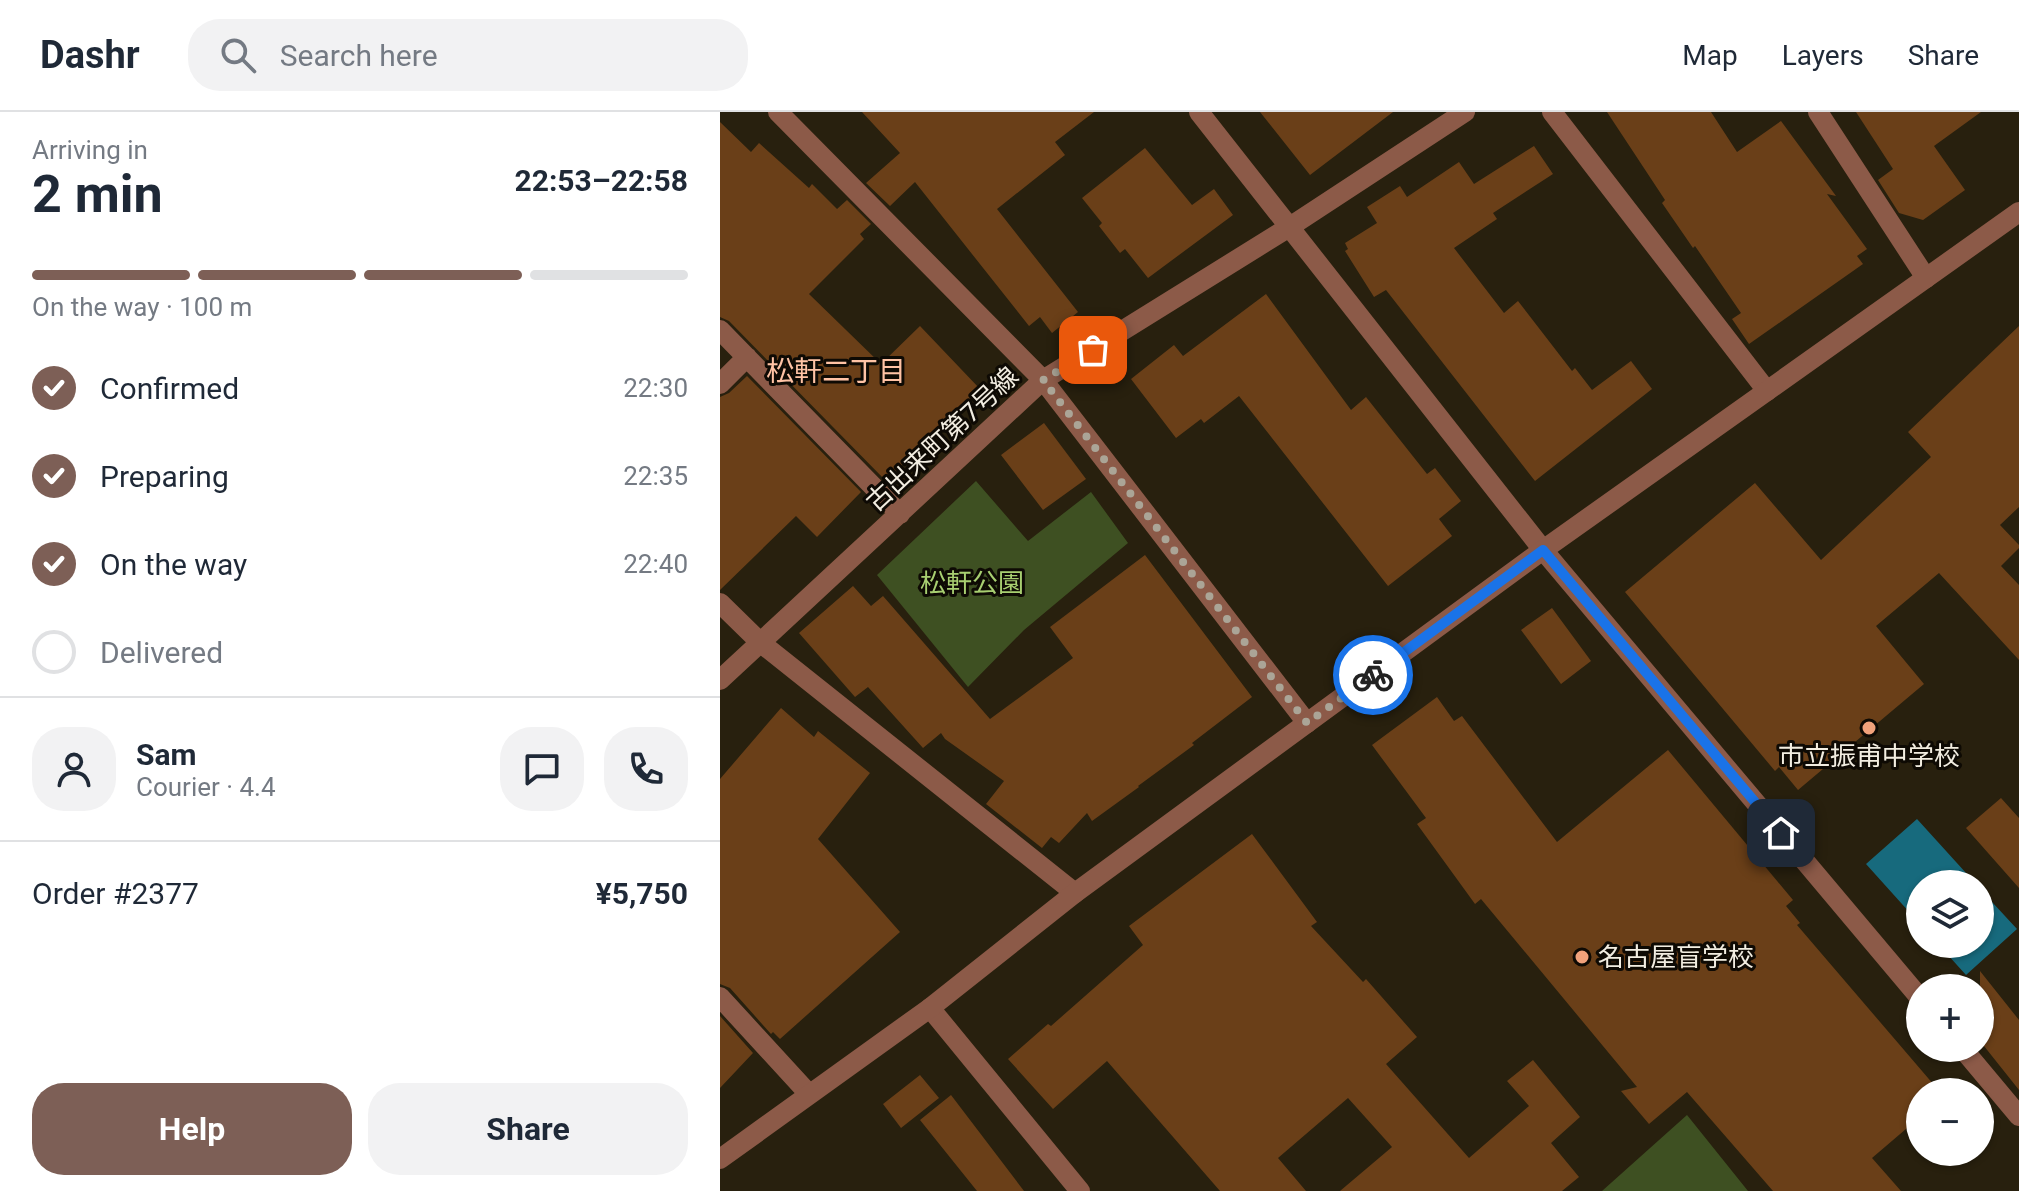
<!DOCTYPE html>
<meta charset="utf-8">
<style>
:root{--surface:#fff;--page:#f2f2f3;--text:#1f2937;--muted:#747a83;--line:#e0e1e3;--accent:#7d5f56}
body{margin:0;font-family:Roboto,"Noto Sans JP",sans-serif;background:var(--page);color:var(--text);height:100vh;display:flex;flex-direction:column;font-size:30px;white-space:nowrap}
*{box-sizing:border-box;margin:0}
p{font-size:26px;color:var(--muted)}
.icon{flex:none;width:44px;height:44px;fill:none;stroke:currentColor;stroke-width:2;stroke-linecap:round;stroke-linejoin:round}
.map{position:relative;flex:1;overflow:hidden}
.sheet{display:flex;flex-direction:column;background:var(--surface);width:720px}
.sheet>*{flex:none}
.fabs{position:absolute;left:1186px;top:758px;display:grid;gap:16px}
.fabs a{display:grid;place-items:center;width:88px;height:88px;border-radius:50%;background:var(--surface);box-shadow:0 2px 6px #0004;font-size:40px}
.pin{position:absolute;display:grid;place-items:center;width:68px;height:68px;color:#fff;margin:-34px;border-radius:16px;box-shadow:0 4px 12px #0006}
.courier{position:absolute;display:grid;place-items:center;width:80px;height:80px;margin:-40px;border:6px solid #1a73e8;border-radius:50%;background:#fff;color:#222;box-shadow:0 2px 10px #0007}
.head em{font-style:normal;font-weight:700}
.head div{display:flex;flex-direction:column-reverse}
.head{display:flex;align-items:center;justify-content:space-between;height:136px;padding:0 32px}
h1{font-size:52px;font-weight:700;line-height:60px}
.bar{display:grid;grid-template-columns:repeat(4,1fr);gap:12px 8px;align-content:center;height:96px;padding:0 32px}
.bar i{height:10px;border-radius:6px;background:var(--line)}
.bar .current{background:var(--accent)}
.bar p{grid-column:span 4}
.line{display:flex;align-items:center;gap:20px;padding:0 32px;border-top:2px solid var(--line)}
.line div{flex:1}
.round{display:grid;place-items:center;flex:none;width:84px;height:84px;border-radius:32px;background:var(--page)}
ol{padding:0 32px;list-style:none}
li{display:flex;align-items:center;gap:24px;height:88px}
li p{margin-inline-start:auto}
li .icon{padding:8px;border-radius:50%;background:var(--accent);color:#fff;stroke-width:4}
li:last-child{color:var(--muted)}
li i{width:44px;height:44px;border:4px solid var(--line);border-radius:50%}
.action{display:flex;gap:16px;margin-top:auto;padding:16px 32px}
.action a{flex:1;height:92px;border-radius:32px;background:var(--accent);color:#fff;font-size:32px;font-weight:700;line-height:92px;text-align:center}
.action a+a{background:var(--page);color:var(--text)}
header{display:flex;align-items:center;gap:48px;box-sizing:border-box;height:112px;padding:0 40px;background:var(--surface);border-bottom:2px solid var(--line)}
header strong{font-size:38px}
nav{display:flex;gap:44px;margin-inline-start:auto;font-size:28px}
.search{width:560px;height:72px;background:var(--page);display:flex;align-items:center;gap:20px;box-sizing:border-box;padding:0 28px;border-radius:32px;color:var(--muted);font-size:30px}
main{display:flex;flex:1;min-height:0}
.map>svg:first-child{display:block}
.green{fill:#3e5022}
.water{fill:#176a7d}
.building{fill:#6a3f18}
.lines{fill:none;stroke-linecap:round;stroke-linejoin:round}
.minor{stroke:#8c5a48;stroke-width:20}
.tertiary{stroke:#8c5a48;stroke-width:20}
.done{stroke:#aba597;stroke-width:8;stroke-dasharray:0 14.4}
.route{stroke:#1a73e8;stroke-width:10}
.poi-dot{fill:#f1a27b;stroke:#0e0a04;stroke-width:3}
.labels{text-anchor:middle;dominant-baseline:central;stroke-width:6;stroke-linejoin:round;paint-order:stroke}
.street-label{font-size:26px;fill:#f2ede1;stroke:#0e0a04}
.park-label{font-size:26px;fill:#a8cf71;stroke:#0e0a04}
.poi-label{font-size:26px;fill:#f2ede1;stroke:#0e0a04}
.neighbourhood-label{font-size:28px;fill:#ffc3a5;stroke:#0e0a04}
</style>
<header>
<strong>Dashr</strong>
<div class="search"><svg class="icon" aria-label="search" viewBox="0 0 24 24"><circle cx="10" cy="10" r="6"/><path d="M15 15l6 6"/></svg>Search here</div>
<nav><a>Map</a><a>Layers</a><a>Share</a></nav>
</header>
<main>
<section class="sheet">
<div class="head"><div><h1>2 min</h1><p>Arriving in</p></div><em>22:53–22:58</em></div>
<div class="bar"><i class="current"></i><i class="current"></i><i class="current"></i><i></i><p>On the way · 100 m</p></div>
<ol>
<li><svg class="icon" aria-label="check" viewBox="0 0 24 24"><path d="M5 12l5 5 9-10"/></svg>Confirmed<p>22:30</p></li>
<li><svg class="icon" aria-label="check" viewBox="0 0 24 24"><path d="M5 12l5 5 9-10"/></svg>Preparing<p>22:35</p></li>
<li><svg class="icon" aria-label="check" viewBox="0 0 24 24"><path d="M5 12l5 5 9-10"/></svg>On the way<p>22:40</p></li>
<li><i></i>Delivered</li>
</ol>
<div class="line" style="height:144px"><a class="round"><svg class="icon" aria-label="person" viewBox="0 0 24 24"><circle cx="12" cy="8" r="4"/><path d="M4 21q1-7 8-7t8 7"/></svg></a><div><b>Sam</b><p>Courier · 4.4</p></div><a class="round"><svg class="icon" aria-label="chat" viewBox="0 0 24 24"><path d="M4 5h16v11H9l-5 4z"/></svg></a><a class="round"><svg class="icon" aria-label="phone" viewBox="0 0 24 24"><path d="M5 4h4l2 5-3 2q2 4 5 5l2-3 5 2v4C11 20 4 13 5 4z"/></svg></a></div>
<div class="line" style="height:104px"><div>Order #2377</div><b>¥5,750</b></div>
<div class="action"><a>Help</a><a>Share</a></div>
</section>
<div class="map">
<svg width="1299" height="1079" viewBox="0 0 1299 1079">
<rect width="100%" height="100%" fill="#28200e"/>
<!-- green -->
<path class="green" d="M256,369L308,429L371,380L408,431L304,518L248,575L157,463Z
M967,1003L1028,1079H882Z"/>
<!-- water -->
<path class="water" d="M1197,707L1256,772H1200V812L1146,752Z
M1260,777L1297,817L1246,863L1218,832H1260Z"/>
<!-- building -->
<path class="building" d="M142,0H374L335,30L345,43L277,97L358,200L332,221L320,205L309,214L195,70L170,94L146,71L180,41Z
M540,0H673L590,63Z
M887,0H991L1017,40L1061,9L1116,84L1107,82L1147,137L1137,144L1143,152L1029,232L1012,207L1021,201L975,134L973,136L942,91L945,88Z
M1136,0H1261L1214,34L1245,78L1203,108L1179,101L1158,68L1173,57Z
M0,10L31,40L39,31L89,76L92,72L117,97L127,88L151,112L140,122L144,127L89,182L161,252L200,214L260,277L166,369L9,209L0,205Z
M814,34L833,62L773,101L777,107L734,136L784,201L798,189L852,259L855,256L872,278L911,249L932,277L815,369L666,178L654,185L625,139L628,137L625,131L657,111L647,95L680,74L687,85L739,50L754,72Z
M425,36L472,93L494,77L513,103L428,166L405,137L400,141L379,114L382,111L362,86Z
M546,182L631,298L646,285L707,362L715,356L741,389L719,407L732,424L668,474L519,284L484,311L481,307L456,326L411,267L454,233L463,244Z
M1299,214V395L1280,413L1299,433V436L1281,454L1299,473V548L1219,461L1156,514L1204,572L1078,678L1059,655L1055,659L905,480L1035,371L1101,448L1211,345L1188,320Z
M27,264L141,380L97,425L76,404L0,478V285L9,281Z
M324,311L366,367L323,398L281,343Z
M425,443L532,585L472,631L474,633L418,674L419,675L372,709L367,701L339,731L331,725L322,736L266,692L284,669L225,627L221,621L203,636L148,575L135,585L79,521L133,474L151,494L163,484L270,607L353,546L330,515Z
M832,496L871,549L841,572L801,518Z
M717,585L734,609L742,604L837,730L948,638L1073,788L1066,794L1080,811L1077,813L1220,980H1200V1005L1152,1046L1181,1079H1053L967,980L929,1012L901,979L917,975L761,787L755,792L697,712L706,706L652,633Z
M61,596L94,625L98,619L150,661L98,727L180,820L60,927L53,920L51,922L10,876L0,872V667Z
M1281,686L1299,706V776L1246,716Z
M532,722L597,810L591,814L643,870L646,867L697,925L666,952L749,1046L809,994L787,969L813,948L860,1005L831,1031L859,1065L842,1079H620L672,1035L628,986L558,1046L586,1079H500L387,949L333,997L288,947L328,912L331,914L423,833L409,814Z
M1260,859L1299,908V978L1260,929Z
M0,904L33,941L0,976Z
M200,963L219,986L181,1016L163,992Z
M231,983L304,1079H257L200,1008Z"/>
<g class="lines">
<!-- minor -->
<path class="minor" d="M58,0L323,268L587,611
M479,0L823,438L1200,886
M832,0L1047,279
M1098,0L1206,166
M0,218L180,402
M0,272L27,245
M0,491L41,531L355,781
M0,568L323,268L571,114L745,0
M0,885L89,982
M210,896L360,1079
M1242,936L1299,1004"/>
<!-- tertiary -->
<path class="tertiary" d="M0,1047L210,896L355,781L823,438L1299,100"/>
</g>
<g class="lines">
<!-- done -->
<path class="done" d="M373,238L323,268L587,611L653,563"/>
<!-- route -->
<path class="route" d="M653,563L823,438L1061,721"/>
</g>
<!-- markers -->
<g class="poi-dot">
<circle cx="1149" cy="616" r="8"/>
<circle cx="862" cy="845" r="8"/>
</g>
<g class="labels">
<!-- street labels -->
<g class="street-label">
<text transform="translate(222 327) rotate(-43)">古出来町第7号線</text>
</g>
<!-- park labels -->
<g class="park-label">
<text x="252" y="471">松軒公園</text>
</g>
<!-- poi labels -->
<g class="poi-label">
<text x="1149" y="644">市立振甫中学校</text>
<text x="878" y="845" text-anchor="start">名古屋盲学校</text>
</g>
<!-- neighbourhood labels -->
<g class="neighbourhood-label">
<text x="116" y="259">松軒二丁目</text>
</g>
</g>
</svg>
<div class="fabs">
<a><svg class="icon" aria-label="layers" viewBox="0 0 24 24"><path d="M12 4l9 5-9 5-9-5zM3 14l9 5 9-5"/></svg></a>
<a>+</a>
<a>−</a>
</div>
<div class="pin" style="left:373px;top:238px;background:#ea580c"><svg class="icon" aria-label="bag" viewBox="0 0 24 24"><path d="M5 8h14l-1 12H6zM9 8a3 3 0 0 1 6 0"/></svg></div>
<div class="pin" style="left:1061px;top:721px;background:#1f2937"><svg class="icon" aria-label="home" viewBox="0 0 24 24"><path d="M3 11l9-7 9 7M6 9v11h12V9"/></svg></div>
<div class="courier" style="left:653px;top:563px"><svg class="icon" aria-label="bike" viewBox="0 0 24 24"><circle cx="6" cy="16" r="4"/><circle cx="18" cy="16" r="4"/><path d="M6 16l4-8h5l3 8M10 8l3 8H6M13 5h3"/></svg></div>
</div>
</main>
